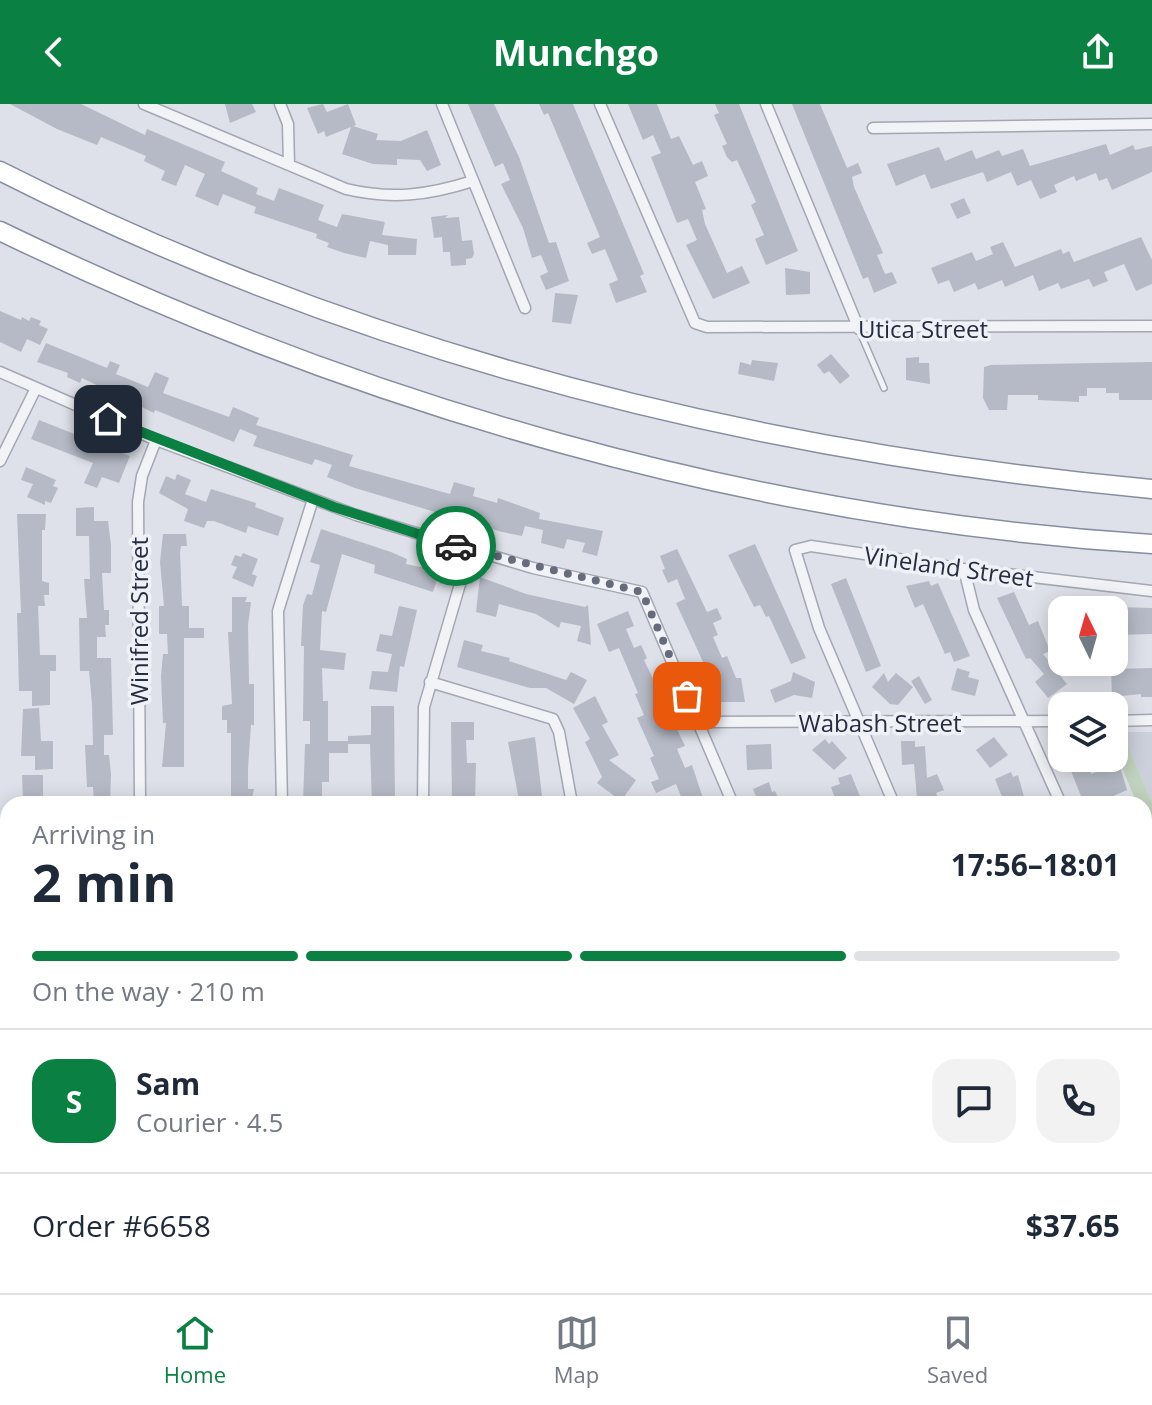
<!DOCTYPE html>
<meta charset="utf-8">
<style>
:root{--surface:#fff;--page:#f2f2f3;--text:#1f2937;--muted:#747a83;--line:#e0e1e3;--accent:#0b8043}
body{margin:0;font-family:"Open Sans",sans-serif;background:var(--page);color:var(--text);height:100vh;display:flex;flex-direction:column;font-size:30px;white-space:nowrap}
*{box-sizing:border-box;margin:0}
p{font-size:26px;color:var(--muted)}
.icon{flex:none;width:44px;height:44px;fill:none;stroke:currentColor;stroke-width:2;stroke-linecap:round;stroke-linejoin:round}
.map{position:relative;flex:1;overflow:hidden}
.details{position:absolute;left:0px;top:692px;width:1152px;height:498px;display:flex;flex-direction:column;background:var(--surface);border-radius:24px 24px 0 0;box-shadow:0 4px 20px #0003}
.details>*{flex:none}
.needle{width:52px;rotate:355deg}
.fabs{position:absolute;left:1048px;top:492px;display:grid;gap:16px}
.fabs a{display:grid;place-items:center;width:80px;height:80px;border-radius:16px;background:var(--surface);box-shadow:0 4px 20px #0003;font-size:40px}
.pin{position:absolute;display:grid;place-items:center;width:68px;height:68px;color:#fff;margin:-34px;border-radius:16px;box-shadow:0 4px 12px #0006}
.courier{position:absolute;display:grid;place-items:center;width:80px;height:80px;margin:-40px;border:6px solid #0b8043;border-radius:50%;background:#fff;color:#222;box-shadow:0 2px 10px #0007}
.overview em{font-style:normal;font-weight:700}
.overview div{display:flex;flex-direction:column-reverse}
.overview{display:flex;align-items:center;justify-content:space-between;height:136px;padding:0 32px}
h1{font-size:52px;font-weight:700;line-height:60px}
.bar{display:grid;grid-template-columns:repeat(4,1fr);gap:12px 8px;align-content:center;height:96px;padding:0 32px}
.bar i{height:10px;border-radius:6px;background:var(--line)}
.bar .on{background:var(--accent)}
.bar p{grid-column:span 4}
.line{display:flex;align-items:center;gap:20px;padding:0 32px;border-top:2px solid var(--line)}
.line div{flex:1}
.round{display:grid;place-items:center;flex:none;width:84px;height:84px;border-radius:24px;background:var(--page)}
header{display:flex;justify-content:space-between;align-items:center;height:104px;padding:0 32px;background:var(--accent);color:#fff;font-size:36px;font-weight:700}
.dock{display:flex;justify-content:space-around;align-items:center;height:112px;border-top:2px solid var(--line);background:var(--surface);font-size:22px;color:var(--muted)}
.dock a{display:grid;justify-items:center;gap:4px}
.dock .on{color:var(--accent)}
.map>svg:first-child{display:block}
.built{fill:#ccd0db}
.green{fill:#c2d3bf}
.building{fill:#b5bac6}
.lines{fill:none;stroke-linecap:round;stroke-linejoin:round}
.service-casing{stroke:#a3a7b3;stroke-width:8}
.minor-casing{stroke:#a3a7b3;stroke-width:13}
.motorway-casing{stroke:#858da0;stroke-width:21}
.service{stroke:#f1f3f7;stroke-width:5}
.minor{stroke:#f1f3f7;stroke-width:10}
.motorway{stroke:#fff;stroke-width:18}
.done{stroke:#676c7c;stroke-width:8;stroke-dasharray:0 14.4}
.route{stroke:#0b8043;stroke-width:10}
.labels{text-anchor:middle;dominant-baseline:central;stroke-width:7;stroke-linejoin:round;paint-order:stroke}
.street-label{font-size:24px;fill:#272d41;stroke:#eef1f6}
</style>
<header><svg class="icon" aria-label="back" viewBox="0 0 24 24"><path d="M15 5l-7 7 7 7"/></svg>Munchgo<svg class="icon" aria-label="share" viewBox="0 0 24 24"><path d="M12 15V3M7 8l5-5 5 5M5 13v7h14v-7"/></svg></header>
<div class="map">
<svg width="1152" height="1189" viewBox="0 0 1152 1189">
<rect width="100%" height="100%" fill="#dee1e9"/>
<!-- built -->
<path class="built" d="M1122,628H1152V699Z"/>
<!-- green -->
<path class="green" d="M1114,627L1122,628L1152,699V735L1144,716V700H1137L1114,644Z"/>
<!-- building -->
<path class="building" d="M10,0H81L145,31L147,25L225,58L221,67L258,84L256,90L274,97L279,84L324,101L318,116L337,123L342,110L385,118L382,131L417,135L416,151H388V141L370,137L366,154L344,149L327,143L329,139L316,134L317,130L254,109L256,103L223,90L218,102L195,92L205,70L185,61L176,82L161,76L165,67L144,57L146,52L101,33L97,41L57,25Z
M225,0H252L256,8L230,19Z
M323,0L327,8L348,0L356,21L353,22L378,30L376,36L401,37L427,26L441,61L427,67L420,56L397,55V61L373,60L342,50L351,23L326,33L324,27L318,30L307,4Z
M468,0H494L519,53L549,139L556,138L569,177L546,186L540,172L548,168L541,151L532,154L523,124L501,80L510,76L503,59L495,63Z
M539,0H573L644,170L640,172L647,188L616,199L609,180L618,176L605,145L592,150L587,139L600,133L548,9L544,11Z
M628,0H657L671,35L679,32L693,61L702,57L708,72L695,78L706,105L702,106L705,120L727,169L742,162L750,179L713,195L686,141L697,136L688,115L677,119L651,53L661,49L653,31L643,36Z
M715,0H739L798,147L766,161L755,135L764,131L751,101L756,98L737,56L732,58L727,53L722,42L727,40L714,11L719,9Z
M792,0H820L847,64L858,59L862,69L852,73L854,83L883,149L877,151L885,170L892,168L897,179L874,189L868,173L863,175Z
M1106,40L1110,51L1133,41L1135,46L1152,42V68L1112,86L1107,74L1099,77L1096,69L1076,77L1074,72L1054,81L1057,88L1040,95L1031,76L1017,82L1011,68L987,78L983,68L931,85L925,70L896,82L887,60L939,43L945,57L972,46L976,55L999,46L1002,52L1023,45L1030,62Z
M964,94L971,109L957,115L950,100Z
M448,111L445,114L459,113L462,137L472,136L474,150L472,154L466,155V161L451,162L450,148H443L442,133L434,134L431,113Z
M1141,133L1152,156V180L1136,187L1124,160L1104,168L1108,177L1093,183L1089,175L1061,185L1058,179L1039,187L1033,171L1005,183L1002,176L978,186L975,179L954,188L949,176L938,180L931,164L972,148L976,157L993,150L990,143L1003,138L1015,163L1061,145L1063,150L1069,147L1074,158Z
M785,164L810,168V190L786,191Z
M555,189L578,191L571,220L552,218Z
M0,207L21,216L22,213L29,217L31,213L41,217L39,221L48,225L40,241L27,235L21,248L0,238Z
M46,239L107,264L110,257L120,261L116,270L148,283L155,268L169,274L163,289L229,313L233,303L259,314L256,321L353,351L349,362L450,390L454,378L475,384L473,392L497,399L498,394L540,409L539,415L603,427L597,452L582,448L585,439L567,435L564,445L541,439L543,426L525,422L522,432L502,428L355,384L327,373L332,361L315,355L312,361L253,342L257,332L240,325L234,338L155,306L154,309L82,274L80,279L67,273L68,269L37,258Z
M831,250L850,272L840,280L829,267L824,270L817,261Z
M919,253V259H929L930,280L906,276V254Z
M752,256L778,259L774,277L738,270L740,258L751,261Z
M1152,258V296H1119V289H1106V284H1087V292H1079V298L1038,296V291H1008L1007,306H989L983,294L984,263L991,261Z
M39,316L130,352L119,379L102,373L97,384L84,379L93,359L31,335Z
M26,363L56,376L53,382L58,384L51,399L45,397V401L27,393L33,380L21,376Z
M177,370L191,376L185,390L206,398L211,385L256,399L255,403L284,414L278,432L248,422L246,429L214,417H207L204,424L184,417L188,405L159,389L166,372L175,376Z
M94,403V417H108L111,441V469H102L104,506H109V521H105L106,533H97V554H111L113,631H104V651H109L111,670L110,699H94L93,683H87L85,641H93L92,600L89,567H80L79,514H87L84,475H90L89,432H76V404Z
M17,410H46L45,426H42V477L49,479V491H44L45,502H38L40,551H56V567H50V601L32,602V587H19L17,509H21Z
M321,425L391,448L407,455L406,460L440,467L433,488L374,469L375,461L342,450L326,508L322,507L320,546L346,549L344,566L322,564L323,597H328V637H348V649H329V678H322V700H303L305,640H310V617H303L304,542H301L303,501L307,490L312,491L320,461L310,458Z
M163,430H186L187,442H181L180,448L182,502H189V524H204V534H184V663H162L166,619H163L161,572L163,550H168L167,530H159V502H164L160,458Z
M755,440L806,554L791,560L769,512L766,513L760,501L754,503L728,451Z
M677,445L707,508L717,504L722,515L713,519L718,531L713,533L722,554L727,552L736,574H741L745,598H717V569L707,574L701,561L704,560L676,499L685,495L677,475L668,479L662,466L665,465L660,452Z
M243,449L258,455L252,470L257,472L253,483L232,474L237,463L231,461L235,451L241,453Z
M480,473L526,490L585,503L588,501L591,541L577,537L581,522L561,518L559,524L536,510L499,500L496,513L476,508Z
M846,474L881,562L866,568L831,480Z
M929,477L931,482L938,479L970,552L954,558L950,548L945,550L923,500L915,504L906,482Z
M1014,488L1029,521L1038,517L1050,547L1043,550L1067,580L1048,594L1035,578L1044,570L1030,554L1026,555L997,494Z
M232,493H247L245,498H251L248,521L249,580H254V621H251L248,664V685H254L251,700H234L231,696V629H227V616H222V602L232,600L228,528H232Z
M399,502L417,506L404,563L400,562L397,588L369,585L372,567L388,568L392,550L376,547L380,530L392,532Z
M1114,503L1152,504V530L1114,531Z
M628,507L634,522L626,525L634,544L641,541L647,554L644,556L685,642L677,645L685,664L692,661L705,700H691L688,692L682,695L676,680L656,689L651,678L659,675L650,654L654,652L637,614L644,611L635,590L638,589L619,544L609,548L597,520Z
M464,536L483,541L481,547L510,554L509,557L566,576L571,568L587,576L574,600L546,584H530L457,563Z
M957,564L970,568L968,573L979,576L975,592L951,586Z
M1152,564V593H1141V590L1112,593L1111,565Z
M793,568L815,578L812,594L794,591L775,599L770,586L791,577Z
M884,569L888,578L896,569L913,583L898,601L890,600L872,583Z
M919,572L932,596L925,600L911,577Z
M595,592L608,618L602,621L619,651L609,656L636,676L621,697L597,679L602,673L585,638L590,635L573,604Z
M371,602H394L395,700H372L370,640H348V632L371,631Z
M39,604L41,637H53V665L35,666V652H21L23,605Z
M451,618H474V636H466L467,659H476L475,700H452Z
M535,633L542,692L519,696L508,638Z
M994,633L1008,651L990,664L976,646Z
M825,635L829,640L832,637L847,654L834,666L812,646Z
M901,637H915V643L925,642L927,674L937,670L944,686L936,689L938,694L928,700H919L917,694L914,660L902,661Z
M771,640L772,665L747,666L746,641Z
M1066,654H1088L1091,670L1119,659L1127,686L1102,697L1104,700H1084Z
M1011,668L1013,673L1018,671L1026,700H1005L995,675Z
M851,670L863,700H837L831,683L840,680L838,674Z
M22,671H43V698H23Z
M769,678L772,688L775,687L781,700H759L753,685Z"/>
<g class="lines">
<!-- service casing -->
<g class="service-casing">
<path id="service" d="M859,226L884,284"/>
</g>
<!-- minor casing -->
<g class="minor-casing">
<path id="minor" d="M144,0L346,85C392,96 429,91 473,77
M280,0L288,20L289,61
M442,0L525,204
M600,0L695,219L707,223L1152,222
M766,0L859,225
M873,24L1152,20
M0,268L156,336L356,411L533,464L642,488L733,700
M0,357L36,284
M964,465L974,506L1061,700
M430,578L553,615L559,628L572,700
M1114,617L1152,616
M698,618L1062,617
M140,700L138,398L142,372L156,336
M282,700L278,507L313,395
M423,700L424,603L470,446
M894,700L819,524L795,446L811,442L964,465L1152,487
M0,849L1,869
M1144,894L1152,913
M1144,997H1152
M0,1011H8
M0,1153H8
M455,1182L456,1189
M785,1182L787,1189
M936,1182L939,1189
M1097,1182L1100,1189"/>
</g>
<!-- motorway casing -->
<g class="motorway-casing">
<path id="motorway" d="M0,67C361,250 751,348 1152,385
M0,127C359,301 753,415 1152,440"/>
</g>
<!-- service -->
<use href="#service" class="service"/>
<!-- minor -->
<use href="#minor" class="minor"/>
<!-- motorway -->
<use href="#motorway" class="motorway"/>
</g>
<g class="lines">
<!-- done -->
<path class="done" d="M456,442L642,488L687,592"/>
<!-- route -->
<path class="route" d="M108,315L334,403L456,442"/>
</g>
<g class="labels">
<!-- street labels -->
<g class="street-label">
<text x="923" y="224">Utica Street</text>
<text transform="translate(949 462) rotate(8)">Vineland Street</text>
<text transform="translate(138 517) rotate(-90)">Winifred Street</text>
<text x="880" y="618">Wabash Street</text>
</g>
</g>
</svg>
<div class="fabs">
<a><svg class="needle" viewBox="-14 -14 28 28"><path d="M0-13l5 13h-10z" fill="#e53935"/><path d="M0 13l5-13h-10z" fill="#747a83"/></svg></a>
<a><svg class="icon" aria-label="layers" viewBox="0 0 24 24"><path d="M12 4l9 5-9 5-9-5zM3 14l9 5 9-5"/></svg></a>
</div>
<div class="pin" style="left:687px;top:592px;background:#ea580c"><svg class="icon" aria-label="bag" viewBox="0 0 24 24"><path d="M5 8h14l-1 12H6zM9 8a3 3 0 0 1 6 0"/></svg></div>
<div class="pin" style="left:108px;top:315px;background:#1f2937"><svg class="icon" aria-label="home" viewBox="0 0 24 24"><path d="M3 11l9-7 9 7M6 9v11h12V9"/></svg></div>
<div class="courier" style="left:456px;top:442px"><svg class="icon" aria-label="car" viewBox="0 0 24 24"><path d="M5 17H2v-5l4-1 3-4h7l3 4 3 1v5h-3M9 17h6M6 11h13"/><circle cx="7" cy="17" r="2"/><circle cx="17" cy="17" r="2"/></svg></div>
<section class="details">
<div class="overview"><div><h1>2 min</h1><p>Arriving in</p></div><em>17:56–18:01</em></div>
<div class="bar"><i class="on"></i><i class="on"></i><i class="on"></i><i></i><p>On the way · 210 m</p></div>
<div class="line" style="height:144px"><b class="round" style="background:var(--accent);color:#fff">S</b><div><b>Sam</b><p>Courier · 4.5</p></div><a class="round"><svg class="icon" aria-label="chat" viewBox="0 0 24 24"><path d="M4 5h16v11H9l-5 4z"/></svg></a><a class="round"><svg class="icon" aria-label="phone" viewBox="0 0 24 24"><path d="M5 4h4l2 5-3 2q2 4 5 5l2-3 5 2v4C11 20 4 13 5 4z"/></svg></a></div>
<div class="line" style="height:104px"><div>Order #6658</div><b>$37.65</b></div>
</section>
</div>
<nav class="dock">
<a class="on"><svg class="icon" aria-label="home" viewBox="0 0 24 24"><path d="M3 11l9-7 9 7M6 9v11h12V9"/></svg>Home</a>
<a><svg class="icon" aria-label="map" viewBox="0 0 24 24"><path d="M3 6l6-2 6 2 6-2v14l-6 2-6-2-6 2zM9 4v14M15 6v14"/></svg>Map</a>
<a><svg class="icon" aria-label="saved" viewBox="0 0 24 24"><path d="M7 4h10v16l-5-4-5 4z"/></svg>Saved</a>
</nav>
